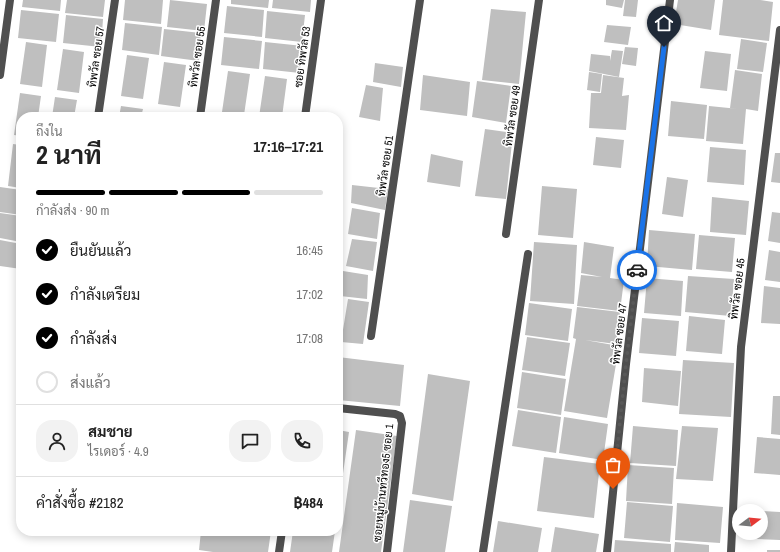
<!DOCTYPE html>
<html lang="th">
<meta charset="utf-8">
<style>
:root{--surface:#fff;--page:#f2f2f2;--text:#222;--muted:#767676;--line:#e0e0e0;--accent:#000}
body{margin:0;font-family:"Archivo Narrow",Sarabun,sans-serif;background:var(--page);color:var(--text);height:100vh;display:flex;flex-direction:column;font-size:15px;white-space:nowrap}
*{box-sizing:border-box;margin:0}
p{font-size:13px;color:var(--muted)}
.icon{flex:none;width:22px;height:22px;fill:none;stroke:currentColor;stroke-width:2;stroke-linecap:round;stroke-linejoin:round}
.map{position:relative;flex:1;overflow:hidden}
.panel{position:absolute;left:16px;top:112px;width:327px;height:424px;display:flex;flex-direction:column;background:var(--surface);border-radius:16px;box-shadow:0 2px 10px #0003}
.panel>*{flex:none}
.needle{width:26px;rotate:74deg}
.controls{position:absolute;left:732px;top:504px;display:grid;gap:8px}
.controls a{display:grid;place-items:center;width:36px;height:36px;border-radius:50%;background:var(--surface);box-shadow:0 2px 10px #0003;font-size:20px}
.pin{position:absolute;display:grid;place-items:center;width:34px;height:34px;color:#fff;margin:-41px -17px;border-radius:50% 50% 50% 0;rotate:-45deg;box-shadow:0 0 4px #0007}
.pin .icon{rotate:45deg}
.courier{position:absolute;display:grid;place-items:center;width:40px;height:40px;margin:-20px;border:3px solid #1a73e8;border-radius:50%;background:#fff;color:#222;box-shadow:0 1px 5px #0007}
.summary em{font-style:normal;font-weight:700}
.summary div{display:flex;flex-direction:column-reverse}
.summary{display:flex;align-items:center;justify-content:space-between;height:68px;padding:0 20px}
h1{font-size:26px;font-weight:700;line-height:30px}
.bar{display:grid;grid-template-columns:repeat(4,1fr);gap:6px 4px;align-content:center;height:48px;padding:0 20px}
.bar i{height:5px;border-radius:3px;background:var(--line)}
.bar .current{background:var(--accent)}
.bar p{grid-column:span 4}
.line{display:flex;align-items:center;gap:10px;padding:0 20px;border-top:1px solid var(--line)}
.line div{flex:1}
.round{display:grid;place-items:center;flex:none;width:42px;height:42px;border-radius:16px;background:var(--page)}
ol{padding:0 20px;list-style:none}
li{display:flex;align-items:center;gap:12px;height:44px}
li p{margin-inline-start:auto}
li .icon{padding:4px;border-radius:50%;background:var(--accent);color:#fff;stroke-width:4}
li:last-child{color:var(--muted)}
li i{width:22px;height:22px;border:2px solid var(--line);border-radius:50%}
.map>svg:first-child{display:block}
.building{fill:#bfbfbf}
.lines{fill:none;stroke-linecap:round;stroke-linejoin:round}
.minor{stroke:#4f4f4f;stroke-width:8}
.done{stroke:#595959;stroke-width:4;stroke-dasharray:0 7.2}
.route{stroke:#1a73e8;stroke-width:5}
.labels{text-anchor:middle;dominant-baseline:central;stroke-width:3;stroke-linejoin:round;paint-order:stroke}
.street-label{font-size:11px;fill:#000;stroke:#fff}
</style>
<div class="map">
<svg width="780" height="552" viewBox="0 0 780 552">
<rect width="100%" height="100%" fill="#fff"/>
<!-- building -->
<path class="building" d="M23,0H61L60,11L22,7Z
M67,0H105L103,17L65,13Z
M125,0H163L161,24L123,20Z
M170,0L207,4L204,31L167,27Z
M231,0H269L268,8L231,4Z
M273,0H311L310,12L272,8Z
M606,0H624L622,8L606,5Z
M625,0H638L636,17L623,16Z
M678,0H715L711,30L674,24Z
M723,0H760L773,2L769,41L719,35Z
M227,6L264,10L262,37L224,33Z
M491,9L526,12L519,84L482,80Z
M21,10L59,14L56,42L18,38Z
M267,11L305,15L302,42L265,38Z
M66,15L103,19L101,47L63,43Z
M125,23L162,27L159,55L122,50Z
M607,25L631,27L628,45L604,42Z
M164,29L201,33L199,61L161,56Z
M224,37L262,41L259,69L221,65Z
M741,39L767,43L763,72L737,69Z
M26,42L47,45L42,87L20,84Z
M265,42L303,46L300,73L263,69Z
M625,47L638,48L636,66L622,64Z
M63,49L84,52L79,93L57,90Z
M612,50L623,51L619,77L589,71L591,54L610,56V61Z
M705,51L731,54L727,91L700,88Z
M127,55L149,58L143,99L121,96Z
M164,62L186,65L180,107L158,104Z
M375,63L403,67L401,87L373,82Z
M735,70L762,74L758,111L746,109L743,144L706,141L709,106L739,109L730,108Z
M228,71L250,74L244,115L222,112Z
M589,72L602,74L600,92L587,90Z
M423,75L470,82L467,116L420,110Z
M603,75L624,78L622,96L629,95L626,130L589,128L591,93H601Z
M265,76L287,79L282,117H259Z
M477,81L511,86L506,123L472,117Z
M366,85L383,88L380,121L359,117Z
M20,93L41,96L38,117H21V136L14,135Z
M55,97L77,100L74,117H52Z
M671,101L707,105L704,139L668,136Z
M121,106L143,109L141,117H119Z
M158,113L180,116V117H157Z
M485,129L513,133L506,199L475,196Z
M596,137L624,140L621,168L593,165Z
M13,144L21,145V188L8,186Z
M710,147L746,150L744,185L707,182Z
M775,153H780V183L771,182Z
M431,154L463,161L460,187L427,182Z
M667,177L688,180L683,217L662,214Z
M352,185L388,189L385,210L351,203Z
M542,186L577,189L573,238L538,235Z
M0,187L21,190V215L0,212Z
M712,197L749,201L746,235L710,232Z
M352,208L380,213L377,239L348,234Z
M772,212L780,213V243L768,241Z
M0,213L21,216V242L0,238Z
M649,230L695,234L692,270L647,266Z
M699,235L735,238L732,272L696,269Z
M352,239L377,242L373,271L346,266Z
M0,240L21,244V269L0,266Z
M534,242L577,245L574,304L530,301Z
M584,242L614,247L610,278L624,280L620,311L577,306L581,275L602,277L581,273Z
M769,250L780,252V282L765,280Z
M343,271L368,275L367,299L340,296Z
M688,276L734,279L731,316L685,312Z
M647,278L683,281L681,316L644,313Z
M764,286L780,288V324L761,323Z
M348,299L369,302L363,344L341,342Z
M529,303L572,309L568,341L525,335Z
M577,307L620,312L616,344L585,340L619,346L607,418L564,411L576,339L573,338Z
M689,316L725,320L722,354L686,351Z
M642,318L679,321L676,356L639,353Z
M527,337L570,343L565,376L522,370Z
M338,357L404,365L400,406L338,400Z
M683,360L734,363L731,417L679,414Z
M644,368L681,371L678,406L642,402Z
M522,372L566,379L561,415L517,408Z
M428,374L470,381L453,501L412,494Z
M773,396H780V435L771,434Z
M518,410L561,417L556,453L512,446Z
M564,417L608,424L603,460L559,453Z
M633,426L678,430L676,466L630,463Z
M682,426L718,428L713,481L676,479Z
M338,430L349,432L339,501H338Z
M356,430L397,436L381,552H339Z
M757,437L780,439V475L754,473Z
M544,457L600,464L594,518L537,511Z
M628,465L674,468L672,504L626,501Z
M410,500L452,506L445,552H403Z
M627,502L673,506L670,542L624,538Z
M677,503L723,507L720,543L675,540Z
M761,511L780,512V540L756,539V533H761Z
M498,521L542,528L538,552H493Z
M555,527L599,534L596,552H551Z
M201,531H271L268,552H213L199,550Z
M293,531H335L332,552H290Z
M615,540L671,544V552H614Z
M675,542L709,545V552H674Z
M767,550H780V552H767Z"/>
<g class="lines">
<!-- minor -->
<path class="minor" d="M0,75L10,0
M98,117L115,0
M200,117L216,0
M305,117L321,0
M506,234L539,0
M371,336L420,0
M338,408L395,414L400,416L402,423L387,552
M279,552L282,531
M483,552L528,254
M607,552L626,364L670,0
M731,552L741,347L780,30"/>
</g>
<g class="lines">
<!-- done -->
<path class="done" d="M613,489L626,364L637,270"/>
<!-- route -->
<path class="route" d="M637,270L664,47"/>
</g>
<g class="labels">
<!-- street labels -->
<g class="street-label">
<text transform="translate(96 57) rotate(-82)">ทิพวัล ซอย 57</text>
<text transform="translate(197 57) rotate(-82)">ทิพวัล ซอย 55</text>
<text transform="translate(302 57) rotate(-82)">ซอย ทิพวัล 53</text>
<text transform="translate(512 116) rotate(-82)">ทิพวัล ซอย 49</text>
<text transform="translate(385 166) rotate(-82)">ทิพวัล ซอย 51</text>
<text transform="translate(737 289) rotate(-83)">ทิพวัล ซอย 45</text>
<text transform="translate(619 334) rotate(-83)">ทิพวัล ซอย 47</text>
<text transform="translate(383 483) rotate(-84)">ซอยหมู่บ้านทวีทอง5 ซอย 1</text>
</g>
</g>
</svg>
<div class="controls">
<a><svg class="needle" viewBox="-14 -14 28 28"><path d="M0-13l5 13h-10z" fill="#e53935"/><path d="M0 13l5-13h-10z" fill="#767676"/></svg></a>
</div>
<div class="pin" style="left:613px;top:489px;background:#ea580c"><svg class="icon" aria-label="bag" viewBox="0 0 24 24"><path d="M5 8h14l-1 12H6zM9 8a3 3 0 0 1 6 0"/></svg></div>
<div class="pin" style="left:664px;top:47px;background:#1f2937"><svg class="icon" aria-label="home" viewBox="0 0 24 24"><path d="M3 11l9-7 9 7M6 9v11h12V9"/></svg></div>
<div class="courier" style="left:637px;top:270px"><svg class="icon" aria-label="car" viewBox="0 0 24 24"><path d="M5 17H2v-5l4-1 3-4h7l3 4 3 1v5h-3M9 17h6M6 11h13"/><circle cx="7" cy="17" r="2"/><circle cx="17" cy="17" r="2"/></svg></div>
<section class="panel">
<div class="summary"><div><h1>2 นาที</h1><p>ถึงใน</p></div><em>17:16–17:21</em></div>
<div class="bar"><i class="current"></i><i class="current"></i><i class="current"></i><i></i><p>กำลังส่ง · 90 m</p></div>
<ol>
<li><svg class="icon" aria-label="check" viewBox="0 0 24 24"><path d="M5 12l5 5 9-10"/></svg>ยืนยันแล้ว<p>16:45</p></li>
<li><svg class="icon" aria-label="check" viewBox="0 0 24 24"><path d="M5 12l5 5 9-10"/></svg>กำลังเตรียม<p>17:02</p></li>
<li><svg class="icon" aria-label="check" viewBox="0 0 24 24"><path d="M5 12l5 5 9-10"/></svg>กำลังส่ง<p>17:08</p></li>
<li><i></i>ส่งแล้ว</li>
</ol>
<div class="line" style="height:72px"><a class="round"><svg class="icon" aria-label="person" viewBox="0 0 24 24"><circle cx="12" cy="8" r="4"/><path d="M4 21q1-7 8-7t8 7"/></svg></a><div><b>สมชาย</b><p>ไรเดอร์ · 4.9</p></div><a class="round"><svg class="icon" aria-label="chat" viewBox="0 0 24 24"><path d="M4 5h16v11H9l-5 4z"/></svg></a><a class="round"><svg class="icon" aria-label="phone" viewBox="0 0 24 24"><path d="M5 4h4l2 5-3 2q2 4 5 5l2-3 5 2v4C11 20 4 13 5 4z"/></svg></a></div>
<div class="line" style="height:52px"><div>คำสั่งซื้อ #2182</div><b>฿484</b></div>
</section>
</div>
